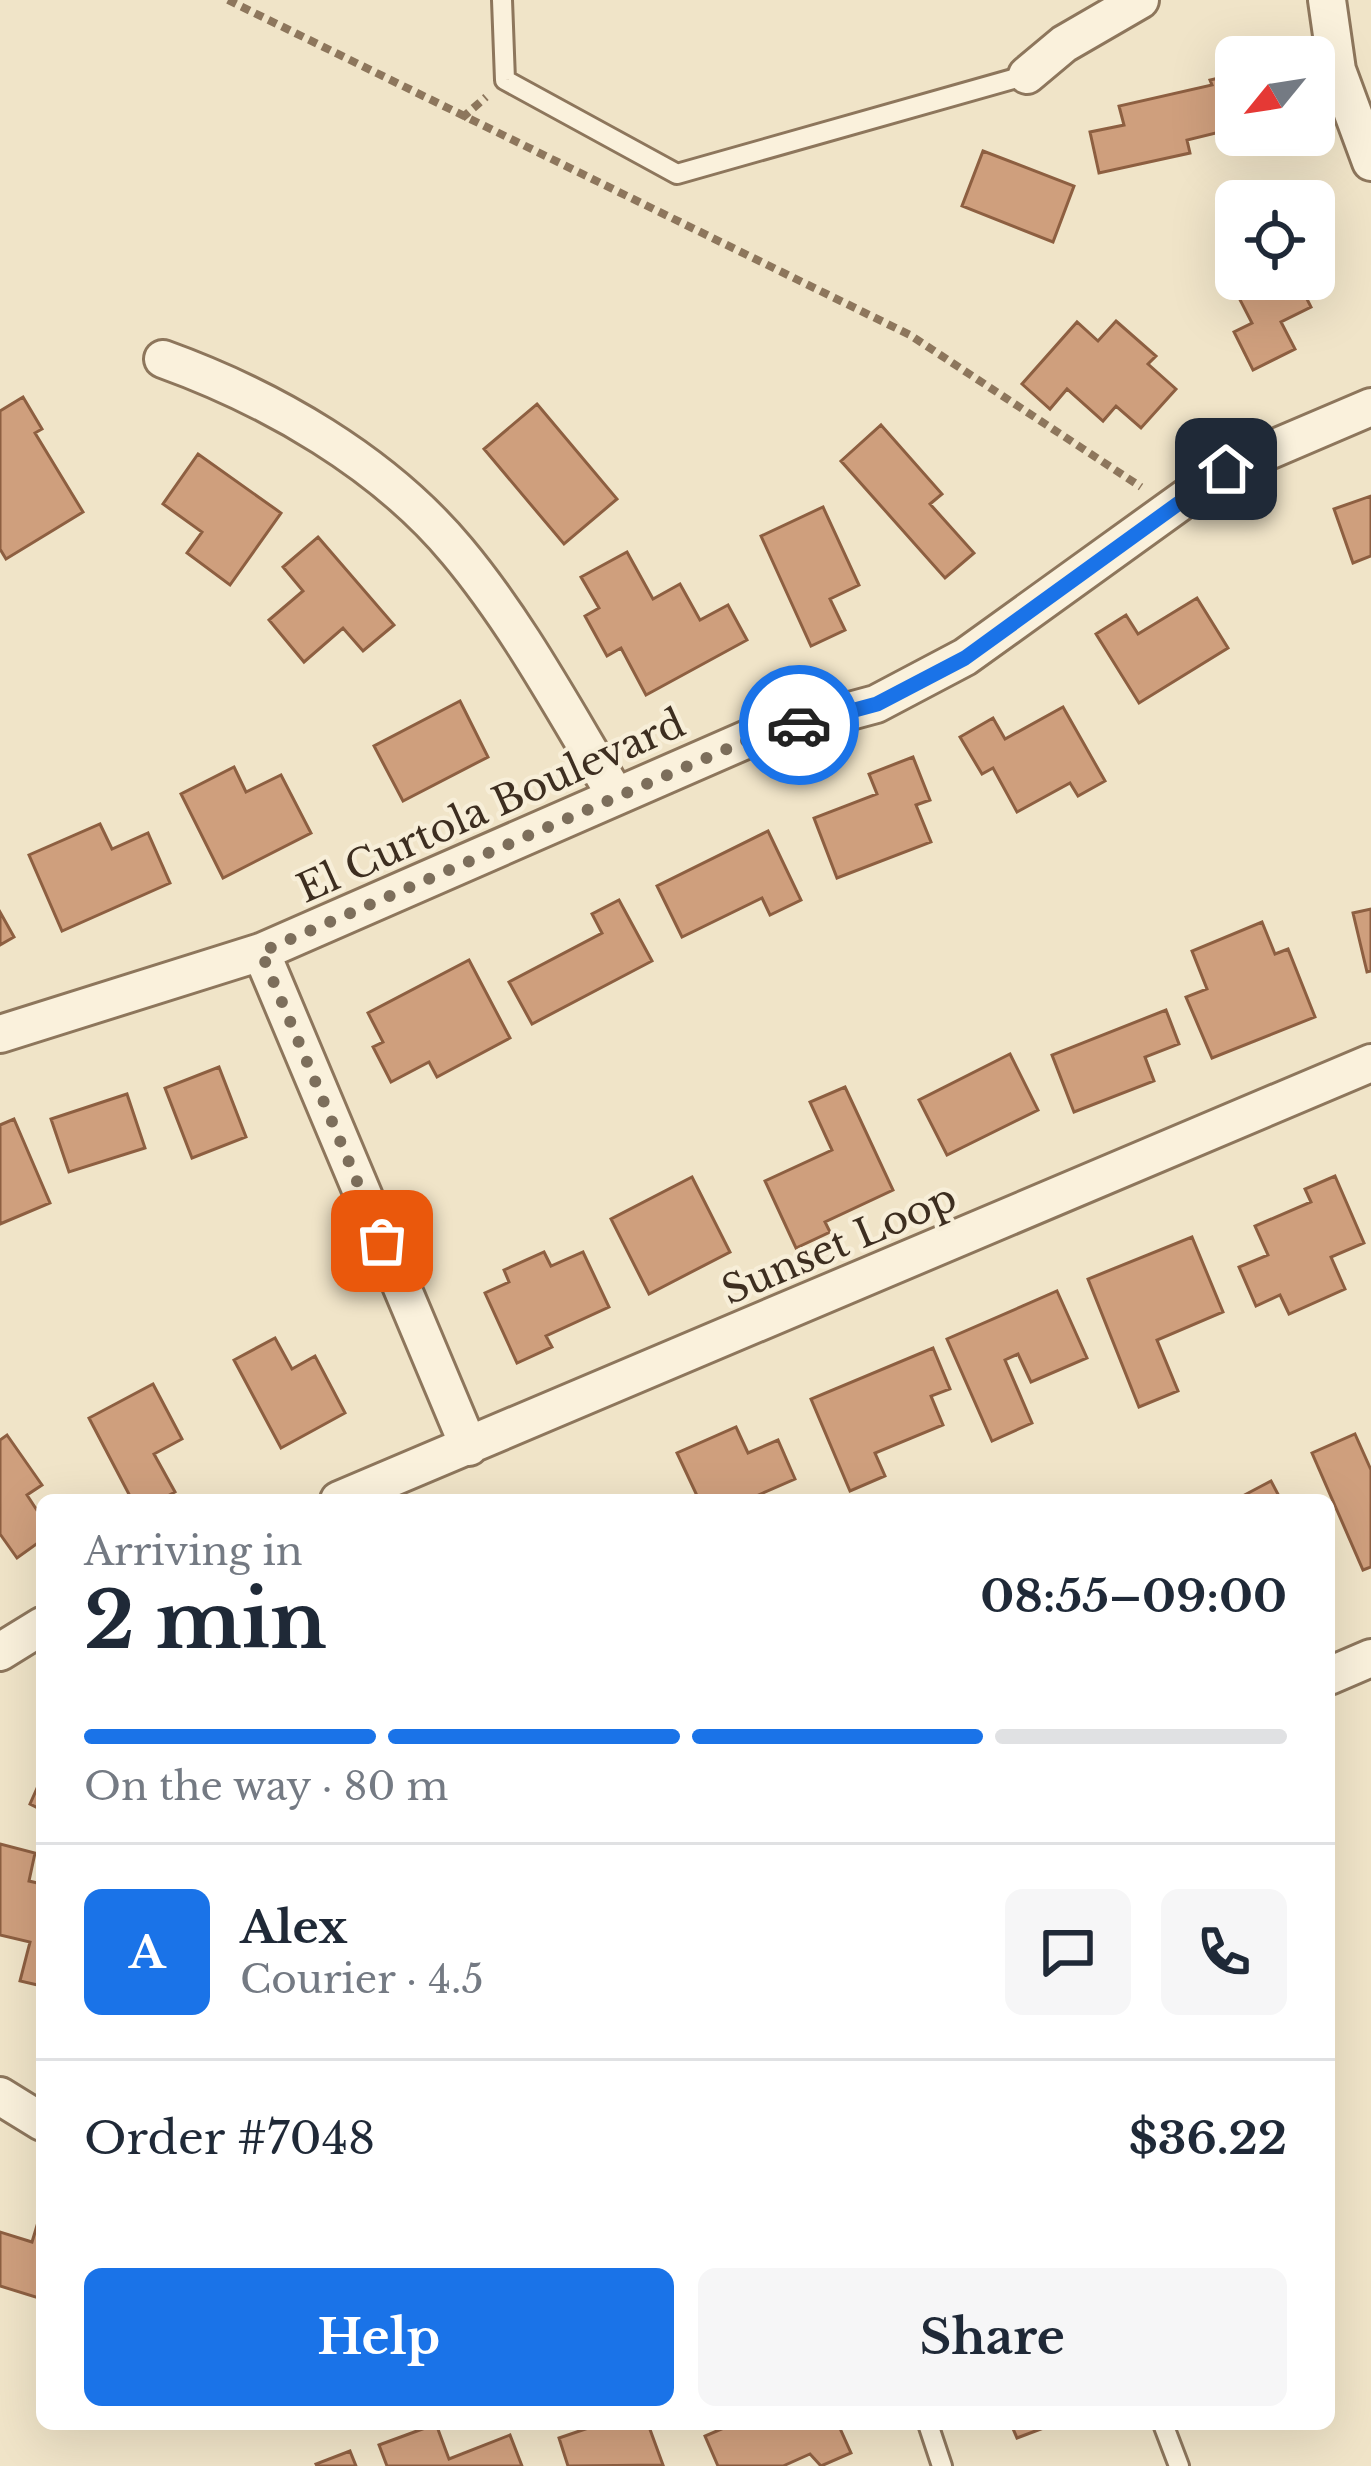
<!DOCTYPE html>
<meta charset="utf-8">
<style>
:root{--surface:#fff;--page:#f6f6f7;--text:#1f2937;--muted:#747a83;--line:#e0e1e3;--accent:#1a73e8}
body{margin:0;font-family:"Libre Baskerville",serif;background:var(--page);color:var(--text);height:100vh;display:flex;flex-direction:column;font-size:45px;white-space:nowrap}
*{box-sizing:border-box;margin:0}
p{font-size:39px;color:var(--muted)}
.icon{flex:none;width:66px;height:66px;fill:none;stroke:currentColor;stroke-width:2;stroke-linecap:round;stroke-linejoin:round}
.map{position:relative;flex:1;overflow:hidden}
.details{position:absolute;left:36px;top:1494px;width:1299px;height:936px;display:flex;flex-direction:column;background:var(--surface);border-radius:18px;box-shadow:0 12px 48px #0002}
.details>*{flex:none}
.needle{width:78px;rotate:240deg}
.tools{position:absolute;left:1215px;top:36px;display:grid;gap:24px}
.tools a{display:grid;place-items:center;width:120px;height:120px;border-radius:18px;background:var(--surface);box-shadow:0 12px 48px #0002;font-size:60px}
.pin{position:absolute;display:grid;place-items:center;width:102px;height:102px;color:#fff;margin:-51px;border-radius:24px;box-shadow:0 6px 18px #0006}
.courier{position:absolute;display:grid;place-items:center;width:120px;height:120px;margin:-60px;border:9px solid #1a73e8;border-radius:50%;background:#fff;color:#222;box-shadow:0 3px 15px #0007}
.summary em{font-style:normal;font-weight:800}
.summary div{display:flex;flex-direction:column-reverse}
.summary{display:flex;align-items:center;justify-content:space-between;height:204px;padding:0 48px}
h1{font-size:78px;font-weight:800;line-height:90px}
.bar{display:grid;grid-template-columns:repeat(4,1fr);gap:18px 12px;align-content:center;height:144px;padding:0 48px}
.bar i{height:15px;border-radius:9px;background:var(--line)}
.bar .selected{background:var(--accent)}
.bar p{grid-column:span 4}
.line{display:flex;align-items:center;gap:30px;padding:0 48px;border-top:3px solid var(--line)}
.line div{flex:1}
.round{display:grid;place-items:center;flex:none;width:126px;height:126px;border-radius:18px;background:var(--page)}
.action{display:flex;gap:24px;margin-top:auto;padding:24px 48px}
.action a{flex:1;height:138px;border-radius:18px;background:var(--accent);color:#fff;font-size:48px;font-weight:800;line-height:138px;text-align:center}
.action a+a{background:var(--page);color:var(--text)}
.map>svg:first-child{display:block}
.building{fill:#cf9f7d;stroke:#8d5f41;stroke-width:3}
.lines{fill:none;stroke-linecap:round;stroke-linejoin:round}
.lane-casing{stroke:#8d765c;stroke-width:24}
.street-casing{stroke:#8d765c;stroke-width:42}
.path{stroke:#8d765c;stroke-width:8;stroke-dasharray:9 6;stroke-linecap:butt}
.lane{stroke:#faf1dc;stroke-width:18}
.street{stroke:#faf1dc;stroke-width:36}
.done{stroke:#7c6e5b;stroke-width:12;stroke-dasharray:0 21.6}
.route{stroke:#1a73e8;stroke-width:15}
.labels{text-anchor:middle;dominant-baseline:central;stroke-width:9;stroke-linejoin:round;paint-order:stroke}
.street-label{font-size:39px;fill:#3d2e20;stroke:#f7eed8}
</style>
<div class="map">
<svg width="1371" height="2466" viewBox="0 0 1371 2466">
<rect width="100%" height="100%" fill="#f0e4c8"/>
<!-- building -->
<path class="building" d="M1236,74V128L1187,140L1190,153L1099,173L1090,132L1124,125L1119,106L1212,85L1210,80Z
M983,151L1074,186L1053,242L962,206Z
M1236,248V279H1297L1311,307L1281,322L1295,349L1253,370L1234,332L1252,323L1218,257Z
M1116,321L1156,356L1148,364L1176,389L1141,428L1116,406L1103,421L1067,389L1050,409L1022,384L1077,322L1098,341Z
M23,397L42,429L35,433L83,512L6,559L0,549V411Z
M537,404L617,499L564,544L484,449Z
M881,425L942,494L930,504L974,553L945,578L841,461Z
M198,454L281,513L230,585L187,553L202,532L163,504Z
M1371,496V556L1353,563L1334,509Z
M823,507L859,585L830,599L845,630L811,646L761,536Z
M318,537L394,625L363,651L343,628L304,662L269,620L303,591L283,567Z
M627,552L653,599L680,584L700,620L728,605L747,640L646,695L621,648L607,656L585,616L599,608L581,577Z
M1197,598L1228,648L1139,703L1096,634L1126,615L1138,634Z
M460,701L488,757L403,801L374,746Z
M1063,707L1105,781L1078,796L1070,783L1017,812L993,768L982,774L960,737L993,718L1005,739Z
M913,757L930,800L916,805L931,842L837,878L814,818L877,794L869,774Z
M234,767L246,792L281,775L311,833L223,878L181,794Z
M100,824L112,849L148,833L170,883L62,931L29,855Z
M768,831L801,900L770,915L762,898L682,937L657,886Z
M619,900L652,961L532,1024L509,982L602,933L592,914Z
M1371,909V971L1367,972L1353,913Z
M0,912L14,937L0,945Z
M1262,922L1275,954L1288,949L1315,1017L1212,1058L1186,997L1207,989L1192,951Z
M469,960L510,1038L437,1077L429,1062L391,1082L373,1047L383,1042L368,1013Z
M1166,1010L1179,1044L1145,1057L1154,1081L1074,1112L1052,1055Z
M1010,1054L1038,1110L947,1155L919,1100Z
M219,1067L246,1137L192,1158L165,1088Z
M845,1087L893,1190L825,1222L830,1232L796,1248L765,1181L832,1150L810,1102Z
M127,1094L145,1148L69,1172L51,1119Z
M14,1119L50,1203L0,1224V1125Z
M1335,1176L1364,1243L1331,1257L1345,1289L1289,1314L1280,1295L1256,1306L1239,1267L1268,1255L1255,1226L1311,1202L1305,1189Z
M692,1177L730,1252L649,1294L611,1219Z
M1192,1237L1223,1312L1157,1340L1178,1391L1139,1407L1088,1279Z
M544,1252L551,1266L583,1252L609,1307L546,1336L552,1347L517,1363L485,1293L509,1282L504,1270Z
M1057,1291L1087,1358L1031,1382L1018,1354L1005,1360L1032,1423L992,1441L947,1339Z
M275,1338L292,1369L315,1356L345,1413L281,1448L234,1360Z
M933,1348L950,1389L931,1396L943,1425L875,1453L885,1476L850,1491L811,1399Z
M153,1384L182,1439L154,1454L175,1492L160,1500H132L89,1418Z
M736,1427L748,1453L778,1440L795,1479L747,1500H699L677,1453Z
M1355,1434L1371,1470V1567L1363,1570L1312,1453Z
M7,1435L42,1485L27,1495L42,1518V1540L17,1558L0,1534V1440Z
M1271,1481L1281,1500H1235Z
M42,1777V1810L30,1804Z
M0,1844L35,1853L29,1881L42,1884V1986L20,1981L30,1942L0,1935Z
M42,2209V2299L0,2286V2232L32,2242Z
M436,2424L449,2459L510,2435L522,2466H387L379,2445Z
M600,2424H648L663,2465L568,2466L559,2438Z
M733,2424H838L851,2453L821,2466L810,2454L783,2466H718L705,2436Z
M1011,2424H1054L1017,2438Z
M350,2451L356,2466H317L316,2464Z"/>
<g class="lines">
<!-- lane casing -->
<g class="lane-casing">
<path id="lane" d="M502,0L505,80L677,174L1027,75
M928,2424L942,2466
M1163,2424L1179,2466"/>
</g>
<!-- street casing -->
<g class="street-casing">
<path id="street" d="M1327,0L1337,70L1371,162
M1027,75L1064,44L1140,0
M163,359C271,398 383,462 457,551C519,625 566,714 616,796
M261,952L469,1447
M0,1034L261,952L750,738L876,704L965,657L1226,469L1371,407
M339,1500L1371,1063
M0,1652L42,1626
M1329,1676L1371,1658
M0,2096L42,2122"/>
</g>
<!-- path -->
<path class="path" d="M228,0L910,335L1141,487
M462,118L486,97"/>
<!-- lane -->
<use href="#lane" class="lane"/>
<!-- street -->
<use href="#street" class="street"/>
</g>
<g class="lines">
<!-- done -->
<path class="done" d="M382,1241L261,952L750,739L799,725"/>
<!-- route -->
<path class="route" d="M799,725L877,704L965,658L1226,469"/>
</g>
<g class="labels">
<!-- street labels -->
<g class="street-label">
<text transform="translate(491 806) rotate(-24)">El Curtola Boulevard</text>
<text transform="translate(839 1244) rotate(-23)">Sunset Loop</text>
</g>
</g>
</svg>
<div class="tools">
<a><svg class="needle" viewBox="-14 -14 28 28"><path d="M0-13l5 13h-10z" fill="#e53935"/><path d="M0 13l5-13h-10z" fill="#747a83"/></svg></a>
<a><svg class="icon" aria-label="locate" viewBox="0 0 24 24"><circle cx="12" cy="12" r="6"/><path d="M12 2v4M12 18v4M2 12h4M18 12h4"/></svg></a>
</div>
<div class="pin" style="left:382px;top:1241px;background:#ea580c"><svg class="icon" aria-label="bag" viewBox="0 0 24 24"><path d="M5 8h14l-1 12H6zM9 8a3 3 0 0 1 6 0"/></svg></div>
<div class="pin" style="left:1226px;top:469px;background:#1f2937"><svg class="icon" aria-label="home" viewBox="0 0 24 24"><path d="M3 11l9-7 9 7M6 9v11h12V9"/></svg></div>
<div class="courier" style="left:799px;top:725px"><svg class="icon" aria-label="car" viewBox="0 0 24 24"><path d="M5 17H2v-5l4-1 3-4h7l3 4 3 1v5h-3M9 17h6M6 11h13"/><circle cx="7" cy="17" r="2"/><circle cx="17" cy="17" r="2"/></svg></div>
<section class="details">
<div class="summary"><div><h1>2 min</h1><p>Arriving in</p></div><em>08:55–09:00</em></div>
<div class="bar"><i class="selected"></i><i class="selected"></i><i class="selected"></i><i></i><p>On the way · 80 m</p></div>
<div class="line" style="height:216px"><b class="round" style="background:var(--accent);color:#fff">A</b><div><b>Alex</b><p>Courier · 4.5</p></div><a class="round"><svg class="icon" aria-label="chat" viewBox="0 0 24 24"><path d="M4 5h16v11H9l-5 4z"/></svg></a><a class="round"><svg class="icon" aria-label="phone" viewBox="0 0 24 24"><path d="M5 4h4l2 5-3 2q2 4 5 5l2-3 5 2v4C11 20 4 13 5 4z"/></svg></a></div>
<div class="line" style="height:156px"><div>Order #7048</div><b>$36.22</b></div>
<div class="action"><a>Help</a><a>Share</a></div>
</section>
</div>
